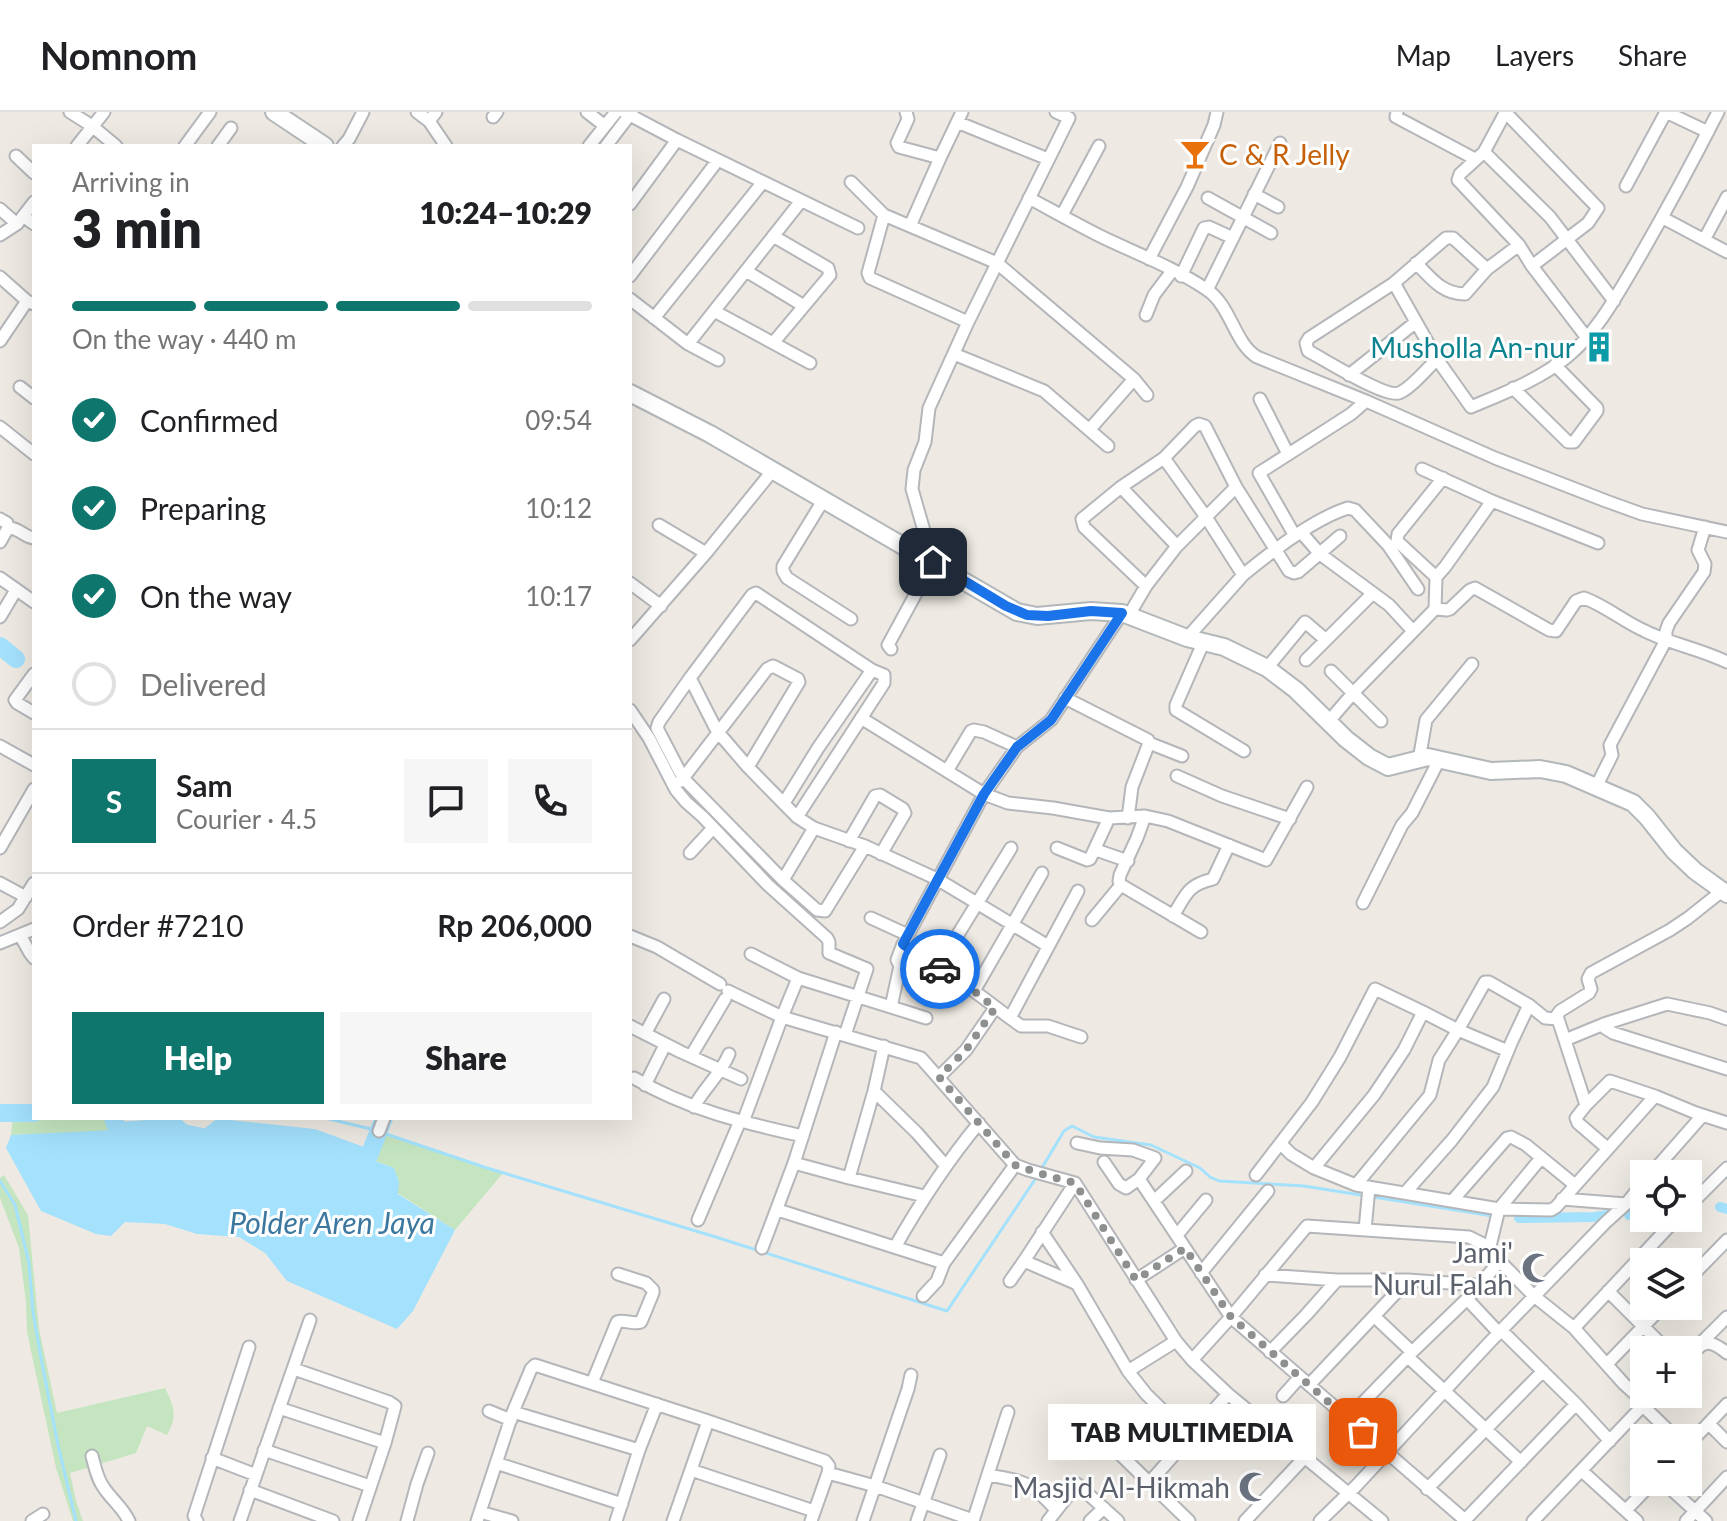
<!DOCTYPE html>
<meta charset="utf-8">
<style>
:root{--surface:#fff;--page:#f6f6f6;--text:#202124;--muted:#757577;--line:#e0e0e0;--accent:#0f766e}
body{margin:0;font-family:Lato,sans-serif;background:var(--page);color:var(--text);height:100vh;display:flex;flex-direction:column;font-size:30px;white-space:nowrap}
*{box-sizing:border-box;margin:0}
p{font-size:26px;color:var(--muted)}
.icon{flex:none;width:44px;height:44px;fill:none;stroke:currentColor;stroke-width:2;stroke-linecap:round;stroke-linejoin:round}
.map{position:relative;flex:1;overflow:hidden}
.drawer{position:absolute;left:32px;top:32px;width:600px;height:976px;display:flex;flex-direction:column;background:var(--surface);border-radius:0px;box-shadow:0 8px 32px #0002}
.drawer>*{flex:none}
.fabs{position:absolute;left:1630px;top:1048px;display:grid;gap:16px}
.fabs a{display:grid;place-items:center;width:72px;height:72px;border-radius:0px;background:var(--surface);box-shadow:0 8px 32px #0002;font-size:40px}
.pin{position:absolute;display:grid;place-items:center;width:68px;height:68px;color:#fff;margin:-34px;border-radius:16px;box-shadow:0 4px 12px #0006}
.courier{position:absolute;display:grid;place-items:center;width:80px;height:80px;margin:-40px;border:6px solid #1a73e8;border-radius:50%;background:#fff;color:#222;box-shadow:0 2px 10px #0007}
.bubble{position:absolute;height:56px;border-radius:0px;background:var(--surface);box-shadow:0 8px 32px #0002;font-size:26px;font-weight:800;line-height:56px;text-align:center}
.head em{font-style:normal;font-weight:800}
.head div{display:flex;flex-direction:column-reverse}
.head{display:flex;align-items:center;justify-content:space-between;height:136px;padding:0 40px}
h1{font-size:52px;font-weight:800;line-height:60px}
.bar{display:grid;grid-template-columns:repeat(4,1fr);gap:12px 8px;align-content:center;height:96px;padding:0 40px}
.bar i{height:10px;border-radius:6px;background:var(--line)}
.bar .on{background:var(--accent)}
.bar p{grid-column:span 4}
.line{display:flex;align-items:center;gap:20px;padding:0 40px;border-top:2px solid var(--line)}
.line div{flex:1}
.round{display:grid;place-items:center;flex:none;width:84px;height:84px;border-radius:0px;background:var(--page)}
ol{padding:0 40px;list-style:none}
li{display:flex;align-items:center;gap:24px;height:88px}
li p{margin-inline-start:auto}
li .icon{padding:8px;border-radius:50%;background:var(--accent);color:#fff;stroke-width:4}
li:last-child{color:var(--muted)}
li i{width:44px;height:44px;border:4px solid var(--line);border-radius:50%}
.button{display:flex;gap:16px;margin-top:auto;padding:16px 40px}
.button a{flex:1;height:92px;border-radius:0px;background:var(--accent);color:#fff;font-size:32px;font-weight:800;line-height:92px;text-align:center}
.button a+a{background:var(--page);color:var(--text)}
header{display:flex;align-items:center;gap:48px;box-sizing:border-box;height:112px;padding:0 40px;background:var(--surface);border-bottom:2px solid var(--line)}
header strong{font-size:38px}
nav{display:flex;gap:44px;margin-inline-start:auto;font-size:28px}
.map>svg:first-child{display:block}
.green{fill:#c4e5c0}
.water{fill:#a3e1fd}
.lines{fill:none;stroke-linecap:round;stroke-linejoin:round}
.stream{stroke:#a3e1fd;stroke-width:3}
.canal{stroke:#a3e1fd;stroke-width:10}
.river{stroke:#a3e1fd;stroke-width:18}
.street-casing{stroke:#b4b6ba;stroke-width:15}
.secondary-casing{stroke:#b2b7ba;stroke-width:20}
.street{stroke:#fff;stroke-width:11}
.secondary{stroke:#fff;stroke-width:16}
.done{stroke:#8e9090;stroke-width:8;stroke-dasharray:0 14.4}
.route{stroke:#1a73e8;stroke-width:10}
.labels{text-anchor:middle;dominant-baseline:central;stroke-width:6;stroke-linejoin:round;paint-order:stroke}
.food-label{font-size:28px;fill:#c56008;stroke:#fff;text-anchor:start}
.culture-label{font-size:28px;fill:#0d838f;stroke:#fff;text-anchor:end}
.worship-label{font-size:28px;fill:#5b616d;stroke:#fff;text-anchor:end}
.water-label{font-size:30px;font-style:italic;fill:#3b779e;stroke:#fff}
</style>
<header>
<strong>Nomnom</strong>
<nav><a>Map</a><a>Layers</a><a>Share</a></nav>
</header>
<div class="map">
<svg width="1727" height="1409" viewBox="0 0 1727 1409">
<rect width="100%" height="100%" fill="#eeeae3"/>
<!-- green -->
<path class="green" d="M34,1001V1006H113L118,1019L11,1023L13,1002Z
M379,1019L487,1056L503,1061L455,1118L398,1081L394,1056L368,1046Z
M4,1063L28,1103L39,1217L57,1301L165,1276C174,1295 178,1303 167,1323L147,1314L136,1341L70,1361L76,1389L83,1409H73L56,1356L27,1220L26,1190L19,1136L0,1086V1066Z"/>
<!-- water -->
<path class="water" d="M176,1015L184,1022L207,1026L220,1016L313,1026L394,1056L399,1070L398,1082L455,1118L413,1199L397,1217L287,1169L265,1141L239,1125L197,1122L165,1112L125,1110L111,1124L96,1122L41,1099L6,1036L11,1023Z"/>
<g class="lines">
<!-- stream -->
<path class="stream" d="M0,1001H34
M325,1006L375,1018
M383,1021L487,1056L719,1126L947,1199L1034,1069L1064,1019L1072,1014L1094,1025L1151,1033L1200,1056L1210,1065L1219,1069L1304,1074L1493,1104
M0,1069L15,1093L29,1151L33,1200L41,1246L58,1333L76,1409"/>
<!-- canal -->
<path class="canal" d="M1720,1095L1727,1097
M1629,1103L1644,1100
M1519,1106L1594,1105L1608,1103"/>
<!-- river -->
<path class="river" d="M0,534L16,547
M0,1001H34
M113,1006L118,1019L176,1015L183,1021L207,1026L220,1016L313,1026L368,1046L384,1006"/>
<!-- street casing -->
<g class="street-casing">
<path id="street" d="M70,0L92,14L116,34
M417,0L429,9L436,0
M587,0L605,14
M624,0L677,28L858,116
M906,0L908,7L897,31L899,35L940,46L962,0
M1397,0L1396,5L1475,47
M493,5L497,0
M429,9L446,34
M957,10L1048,47
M77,34L104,0
M185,34L210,0
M218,34L231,16
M343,34L349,27L363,0
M589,34L616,0
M606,34L632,0
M1484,40L1550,105L1614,189
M16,44L34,61
M851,70L884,103L997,151L1134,267L1147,283
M1626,74L1666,0L1708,20
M1254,82L1278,95
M1029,86C1053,99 1076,112 1100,124C1135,141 1173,155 1206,177C1231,193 1234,231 1257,245L1366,289L1495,346L1606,389L1642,402L1727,420
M1208,86L1271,121
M630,92L677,28
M0,97L17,112
M884,103L868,161L870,166L968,210
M1062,103L1099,34
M23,104L34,112
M1663,106L1727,140
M910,114L940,46
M0,123L17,112L34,90
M1704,128L1727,85
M1149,147L1187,75L1214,13L1217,0
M1416,151C1431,166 1442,182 1465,182L1487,157
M1532,154L1588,111L1598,96L1509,4L1504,3L1484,40L1460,62L1458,68L1519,133L1532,154L1587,226
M746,159L804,194
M630,164L718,48
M1181,164L1204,116L1209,115L1233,126
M0,165L27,189L34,192
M1394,171L1437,247L1471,295C1504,281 1541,267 1568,244C1598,219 1617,183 1636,151C1665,101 1692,51 1718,0
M1207,178L1280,31
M630,187L688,232L718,248
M714,199L810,251
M1146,203L1154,183L1172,159
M654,206L763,70
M0,229L27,189
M773,231L830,163L828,156L773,124
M688,232L801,89
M954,242L1044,279L1108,334
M1437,247C1428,256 1410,277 1399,281C1385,286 1324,247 1308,239L1306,231L1309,226L1394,171L1446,126H1453L1487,157L1519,133
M1349,263L1416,210
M20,275L34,286
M1513,276L1568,330H1574L1597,299V296L1555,253
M1260,287L1288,342
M0,315L34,342
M1090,317L1134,267
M1164,346L1206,405L1243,463
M1121,375L1177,434
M824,387L783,454V459L787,466L851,507
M1492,389L1598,431
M0,407L7,411L8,416L0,430
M659,413L706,441
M8,416C18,415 24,425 34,426
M1301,420L1320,442L1389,493L1413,519
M1295,424L1259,361L1351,302L1366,289
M1436,465L1397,429L1398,422L1443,366
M0,466L34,490
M630,471L661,494
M1146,474L1084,415L1082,407L1121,375L1164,346L1195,314L1199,312L1205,314L1236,375L1289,459L1294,461L1298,460L1340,424
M1435,497L1447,498L1450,497L1470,478L1475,476L1549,518L1556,519L1576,489L1584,486C1606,494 1624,510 1645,519C1671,532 1700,537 1727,550
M1129,503L1146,474L1177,434L1236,375
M0,505L16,478
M1187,526L1243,463C1272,439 1313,407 1348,396L1355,398L1388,433L1418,477
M630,528L706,441L773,358
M1204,529L1176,593V598L1244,639
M891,537L888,533L933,450L912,377L914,358L925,330L929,296L968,210L1069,6L1056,0
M1306,548L1373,481
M1267,556L1305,510L1326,528
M1331,559L1381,609
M34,562L15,588L17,591L34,601
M690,566L717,619L748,655L797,705L814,716L865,734L937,767L1048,834
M1065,586L1148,628L1149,631L1132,675L1128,706
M630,598L649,626L676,678L686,690L703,705L768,773L827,826L829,830V841L867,857L845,923
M861,606L984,682L1008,691L1053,696L1109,706L1145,704L1168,709L1266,748L1307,675
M1329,609L1354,580L1435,497L1436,465L1445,455L1492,389L1422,357
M1149,631L1182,644
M0,634L34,653
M1419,648L1426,608L1472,552
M947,659L971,619L974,618L984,620L1017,635
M1177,664L1222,684L1290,707
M681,669L767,557L773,554L798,567L799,570L748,655
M1596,675L1612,643L1610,633L1666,528V519L1669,511L1704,460L1705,452L1698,438L1705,415
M784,691L818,636L872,558
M1145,704L1137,726L1120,763L1119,769L1121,773L1201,820
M797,705L884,571V563L872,558L756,481L752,483L690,566L659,610L657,616L683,666L783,768L817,798L825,799L865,734
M849,729L875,684L880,683L903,697L905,701L881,742
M0,736L34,677
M1057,736L1087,748L1090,747L1109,706
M1096,738L1128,749
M690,741L713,716
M783,768L814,716
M0,771L26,785
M1078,779L1010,906L974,879L903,832L984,682L1017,635L1051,608L1122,501
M1363,791L1402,713L1412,701L1439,648
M1173,804C1186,783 1187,773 1213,767L1229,733
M871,806L908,823
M1092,808L1121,773
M0,810L18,797L34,771
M20,823L30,841L34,846
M630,824L657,835L720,872
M0,831L34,817
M751,842L798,866L782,905L921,946L1015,1053L1028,1058L1075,1071L1176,1229L1192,1248L1228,1282L1382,1409
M938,855L1011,736
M798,866L926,906
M728,879L782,905L743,1010
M974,879L1042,761
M891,895L900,854L897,848L903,832
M1010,906L1021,914H1048L1081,925
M1555,906L1560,899L1589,881L1591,877L1588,867L1591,861L1670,818L1688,806L1722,779
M1604,912L1605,916L1613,921L1727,957
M630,914L681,940L741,967
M645,922L664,887
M1565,928L1604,912L1667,892L1710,901L1727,907
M691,944L725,887
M939,965L966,938L995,896
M634,966C686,997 744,1011 803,1024
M645,973L665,933
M874,979L917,1021L945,1053
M1586,993L1558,907L1545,906L1529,893L1489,870H1485L1458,918L1423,900L1404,938L1374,983L1314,1056L1356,1073L1499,1097L1551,1098L1556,1095L1655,984
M694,995C704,976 721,962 729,942
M379,1019L384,1006
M1077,1031L1100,1036L1133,1038L1155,1046L1139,1067L1126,1076L1119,1072L1104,1050
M1281,1032L1291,1042L1314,1056
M1607,1036L1578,1011L1576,1006L1586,993L1610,969L1655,984L1696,1001L1727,1011
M794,1051L849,1066L924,1084
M1651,1062L1702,1004
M1256,1063L1312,990L1340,945L1375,877L1423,900
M849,1066L874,979L884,934
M1139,1067L1231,1205L1466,1409
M1356,1073L1430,983L1439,948L1458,918L1508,939
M1405,1081L1452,1028L1493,975L1512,929L1529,893
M1562,1087L1626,1092
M1154,1089L1186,1059
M1452,1089L1507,1026L1511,1025L1526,1033L1575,1073
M1688,1095L1727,1056
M1499,1097L1541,1046
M778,1098L944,1151
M698,1108L740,1009
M1365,1118L1369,1075
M1042,1120L1077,1172L1128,1259L1146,1282L1189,1324
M1177,1123L1206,1088
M895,1135C920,1091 946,1051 979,1011
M762,1136L794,1051L836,920
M1489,1138L1499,1097
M1024,1149L1075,1171
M1201,1161L1268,1079
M1265,1163L1337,1168H1408L1477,1173
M1136,1168L1185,1136
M1688,1168L1727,1128
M1010,1169L1024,1149L1075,1071
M1608,1179L1667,1238
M923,1184L937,1169L944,1151L1015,1053
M1467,1187L1499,1221
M1375,1205L1412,1240
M1574,1216L1677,1106
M1502,1219L1576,1292L1610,1329
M1700,1232L1727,1205
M1270,1240L1306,1203L1337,1168
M1408,1245L1521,1350
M1688,1246C1703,1229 1708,1226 1727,1241
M1192,1248L1231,1205L1307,1114L1469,1125L1483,1132L1534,1184L1574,1216L1624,1272L1645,1291
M1607,1252L1663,1194
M294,1257L389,1290L395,1294L385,1331L359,1409
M1128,1259L1176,1229
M592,1271L617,1210C624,1207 633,1213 641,1210L653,1181V1178L646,1171L618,1162
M1309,1273L1408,1168
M1283,1284L1300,1265
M1643,1294L1676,1326
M279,1296L385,1331
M489,1299L511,1308
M513,1300L639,1338
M1347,1307L1412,1240L1467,1187L1500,1149
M1709,1312L1727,1330
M1095,1318L1189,1409
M1688,1333L1727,1292
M264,1338L370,1374
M92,1344C95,1355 97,1367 104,1376C112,1388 123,1396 129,1409
M212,1346L256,1363
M496,1351L622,1392
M691,1358L814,1399
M1582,1359L1637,1409
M828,1361L875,1374L973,1408
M988,1363C1023,1369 1032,1370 1056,1398
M1149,1371L1228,1282
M1427,1377L1543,1259
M250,1378L333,1409
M1672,1378L1706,1409
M1626,1398L1653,1370
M480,1400L512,1409
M1465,1408L1576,1292
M32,1409L43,1402
M197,1409L194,1404L249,1235
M240,1409L310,1208
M407,1409L417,1372L428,1341
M477,1409L513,1300L531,1257L535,1253L708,1309L825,1349L829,1354L828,1361L811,1409
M616,1409L639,1338L657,1292
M673,1409L708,1309
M863,1409L908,1277L911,1263
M917,1409L940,1343
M973,1409L1008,1300
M1048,1409L1077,1372L1118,1409
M1090,1409L1104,1396
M1245,1409L1305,1345
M1320,1409L1356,1374L1488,1232L1605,1111L1626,1092L1644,1070
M1533,1409L1654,1282
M1686,1409L1727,1365"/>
</g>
<!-- secondary casing -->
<g class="secondary-casing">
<path id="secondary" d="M274,0L325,34
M630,281L710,322L1017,500L1037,504L1091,499L1122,501L1187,526L1224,535L1267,556L1296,578L1346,627L1369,645L1388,655L1428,645L1491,659L1540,657L1566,662L1633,691L1647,705L1674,739L1695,759L1727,782"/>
</g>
<!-- street -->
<use href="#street" class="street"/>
<!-- secondary -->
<use href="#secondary" class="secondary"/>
</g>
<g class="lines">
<!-- done -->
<path class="done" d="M940,857L974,879L995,896L966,938L939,965L1015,1053L1048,1064L1075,1071L1136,1168L1185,1136L1231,1205L1363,1320"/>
<!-- route -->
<path class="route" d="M933,450L1006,494L1027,503L1048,504L1091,499L1122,501L1051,608L1017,635L984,682L903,832L940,857"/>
</g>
<!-- icons -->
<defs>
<g id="bar-bare" transform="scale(2.4)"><path d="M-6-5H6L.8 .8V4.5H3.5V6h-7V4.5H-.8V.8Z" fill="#e8710a" stroke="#fff" stroke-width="2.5" paint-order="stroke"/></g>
<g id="building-bare" transform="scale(2.4)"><path d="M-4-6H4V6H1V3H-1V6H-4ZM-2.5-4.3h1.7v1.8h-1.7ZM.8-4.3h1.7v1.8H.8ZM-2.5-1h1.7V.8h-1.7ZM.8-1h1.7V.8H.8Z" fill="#0f9aa8" stroke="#fff" stroke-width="2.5" paint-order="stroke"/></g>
<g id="mosque-bare" transform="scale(2.4)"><path d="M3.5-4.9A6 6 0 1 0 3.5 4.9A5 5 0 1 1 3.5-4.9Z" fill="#6b7280" stroke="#fff" stroke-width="2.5" paint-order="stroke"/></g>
</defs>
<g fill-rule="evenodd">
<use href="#bar-bare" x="1195" y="42"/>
<use href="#building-bare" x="1599" y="235"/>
<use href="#mosque-bare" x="1537" y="1156"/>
<use href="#mosque-bare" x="1254" y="1375"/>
</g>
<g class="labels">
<!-- food labels -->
<g class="food-label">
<text x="1219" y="42">C &amp; R Jelly</text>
</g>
<!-- culture labels -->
<g class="culture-label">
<text x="1575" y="235">Musholla An-nur</text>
</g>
<!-- worship labels -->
<g class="worship-label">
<text x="1513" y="1140">Jami'<tspan x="1513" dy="32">Nurul Falah</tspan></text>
<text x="1230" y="1375">Masjid Al-Hikmah</text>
</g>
<!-- water labels -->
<g class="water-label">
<text x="332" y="1110">Polder Aren Jaya</text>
</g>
</g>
</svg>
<div class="fabs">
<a><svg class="icon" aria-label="locate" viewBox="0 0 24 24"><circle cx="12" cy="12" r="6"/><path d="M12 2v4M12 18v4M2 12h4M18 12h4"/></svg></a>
<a><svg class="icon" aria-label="layers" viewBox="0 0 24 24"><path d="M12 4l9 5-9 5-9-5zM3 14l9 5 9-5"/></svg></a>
<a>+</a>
<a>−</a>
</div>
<div class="pin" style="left:1363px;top:1320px;background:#ea580c"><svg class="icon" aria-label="bag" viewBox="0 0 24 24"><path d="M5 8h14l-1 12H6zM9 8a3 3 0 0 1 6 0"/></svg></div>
<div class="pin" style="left:933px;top:450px;background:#1f2937"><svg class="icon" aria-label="home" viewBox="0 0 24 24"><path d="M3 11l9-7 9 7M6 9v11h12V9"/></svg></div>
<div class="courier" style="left:940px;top:857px"><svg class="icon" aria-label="car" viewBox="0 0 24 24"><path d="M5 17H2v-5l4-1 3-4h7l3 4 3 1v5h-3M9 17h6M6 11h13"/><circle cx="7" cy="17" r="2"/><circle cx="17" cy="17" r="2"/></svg></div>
<div class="bubble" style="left:1048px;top:1292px;width:268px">TAB MULTIMEDIA</div>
<section class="drawer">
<div class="head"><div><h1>3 min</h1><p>Arriving in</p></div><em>10:24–10:29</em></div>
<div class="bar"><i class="on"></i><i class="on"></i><i class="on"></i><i></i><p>On the way · 440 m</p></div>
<ol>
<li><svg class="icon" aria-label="check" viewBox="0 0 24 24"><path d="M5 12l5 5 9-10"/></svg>Confirmed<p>09:54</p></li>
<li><svg class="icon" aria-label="check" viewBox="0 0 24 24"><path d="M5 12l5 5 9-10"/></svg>Preparing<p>10:12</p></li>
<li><svg class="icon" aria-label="check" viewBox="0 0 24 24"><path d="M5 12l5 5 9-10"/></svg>On the way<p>10:17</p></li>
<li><i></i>Delivered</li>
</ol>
<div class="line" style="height:144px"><b class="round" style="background:var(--accent);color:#fff">S</b><div><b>Sam</b><p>Courier · 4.5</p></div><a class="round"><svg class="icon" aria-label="chat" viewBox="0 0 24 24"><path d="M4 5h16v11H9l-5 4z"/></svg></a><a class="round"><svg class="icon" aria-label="phone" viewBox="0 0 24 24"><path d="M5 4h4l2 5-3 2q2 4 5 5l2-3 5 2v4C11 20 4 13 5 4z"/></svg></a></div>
<div class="line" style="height:104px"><div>Order #7210</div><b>Rp 206,000</b></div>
<div class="button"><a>Help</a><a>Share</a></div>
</section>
</div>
